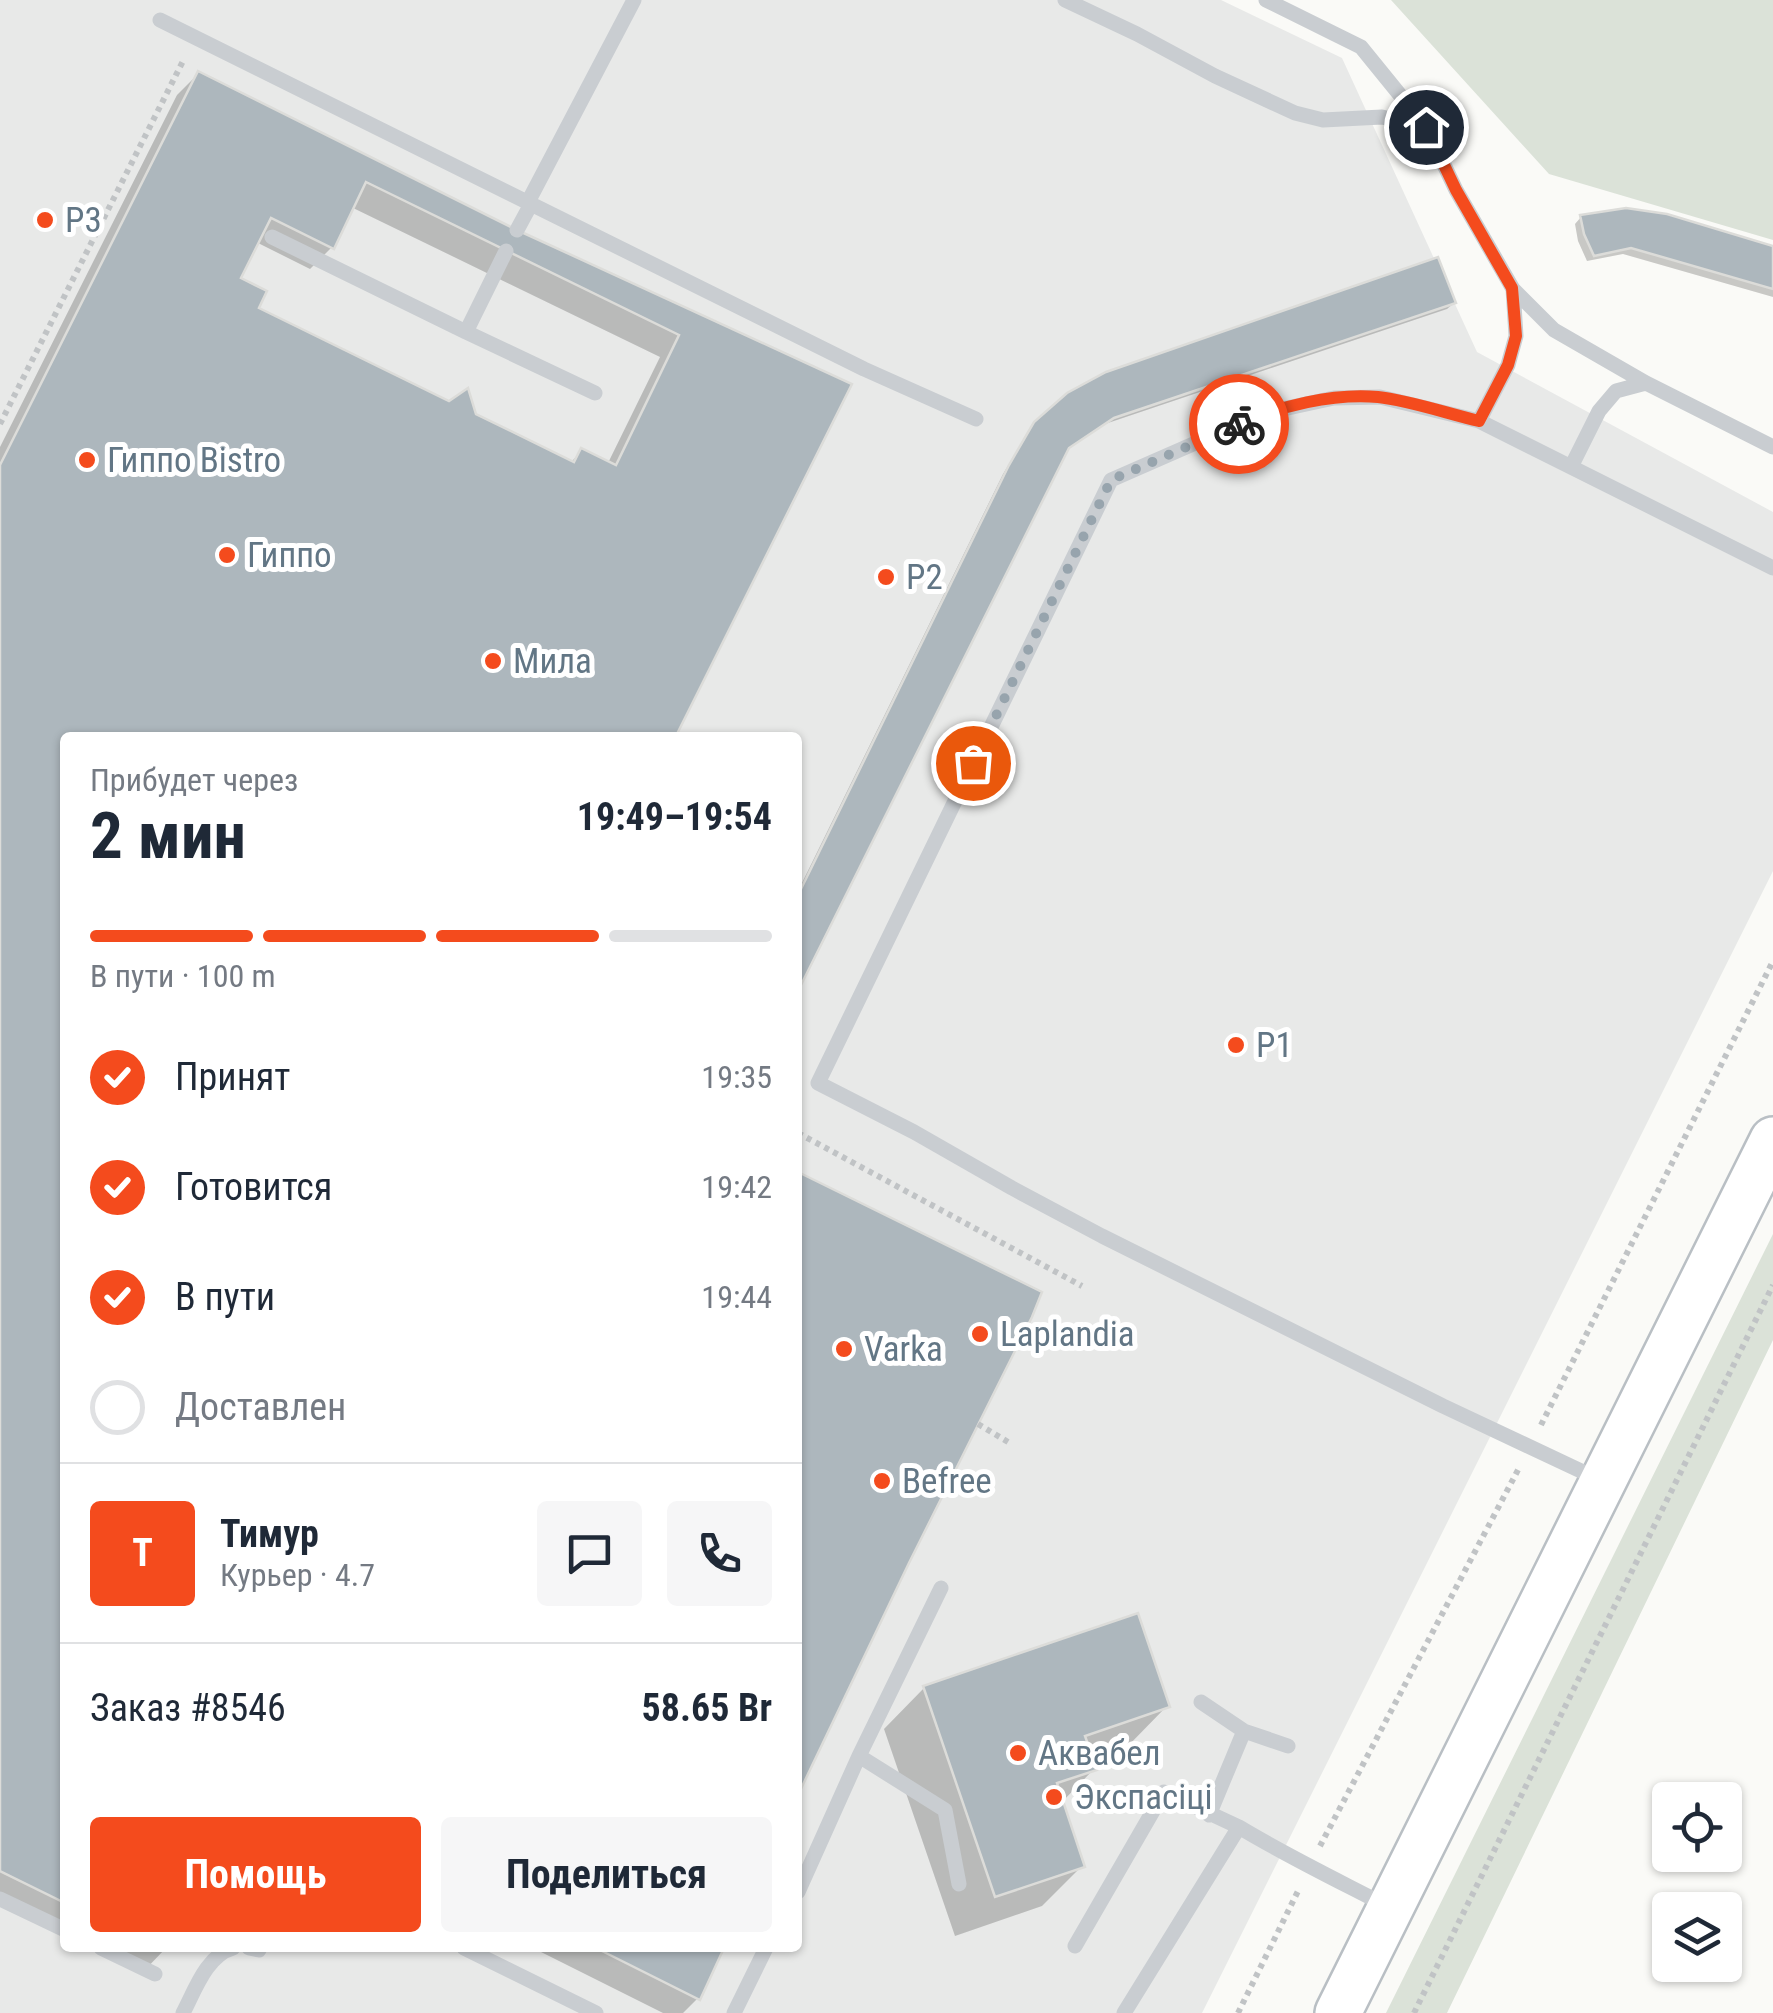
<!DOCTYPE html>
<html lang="ru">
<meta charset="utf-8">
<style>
:root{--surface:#fff;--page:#f6f6f7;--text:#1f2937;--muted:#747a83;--line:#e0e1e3;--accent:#f44b1d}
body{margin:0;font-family:"Roboto Condensed",sans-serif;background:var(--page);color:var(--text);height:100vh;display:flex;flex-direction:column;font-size:38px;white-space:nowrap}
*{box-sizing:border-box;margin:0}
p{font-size:32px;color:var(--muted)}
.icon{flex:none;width:55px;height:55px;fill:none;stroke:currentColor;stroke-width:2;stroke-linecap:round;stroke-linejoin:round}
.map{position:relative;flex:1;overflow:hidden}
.details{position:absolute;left:60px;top:732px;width:742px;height:1220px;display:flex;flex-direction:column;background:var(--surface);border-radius:10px;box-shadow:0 2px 8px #0004}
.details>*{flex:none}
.buttons{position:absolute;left:1652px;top:1782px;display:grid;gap:20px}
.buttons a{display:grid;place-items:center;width:90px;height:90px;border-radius:10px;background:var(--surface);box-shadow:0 2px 8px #0004;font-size:50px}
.pin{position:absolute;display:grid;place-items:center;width:85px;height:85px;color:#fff;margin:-42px;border:5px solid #fff;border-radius:50%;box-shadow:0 2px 10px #0007}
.courier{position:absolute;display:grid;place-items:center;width:100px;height:100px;margin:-50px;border:8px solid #f44b1d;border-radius:50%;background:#fff;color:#222;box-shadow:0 2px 12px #0007}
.head em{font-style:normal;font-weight:700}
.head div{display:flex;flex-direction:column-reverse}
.head{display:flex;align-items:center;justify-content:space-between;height:170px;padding:0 30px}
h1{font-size:65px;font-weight:700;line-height:75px}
.bar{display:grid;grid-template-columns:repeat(4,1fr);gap:15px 10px;align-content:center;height:120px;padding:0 30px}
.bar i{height:12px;border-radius:8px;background:var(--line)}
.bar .current{background:var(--accent)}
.bar p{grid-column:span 4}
.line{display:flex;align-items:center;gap:25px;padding:0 30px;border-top:2px solid var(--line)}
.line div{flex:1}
.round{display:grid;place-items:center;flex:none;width:105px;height:105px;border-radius:10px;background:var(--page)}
ol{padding:0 30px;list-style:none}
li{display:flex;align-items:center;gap:30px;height:110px}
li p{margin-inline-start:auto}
li .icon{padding:10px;border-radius:50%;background:var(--accent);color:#fff;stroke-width:4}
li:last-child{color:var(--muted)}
li i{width:55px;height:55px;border:5px solid var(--line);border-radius:50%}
.button{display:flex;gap:20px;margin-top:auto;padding:20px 30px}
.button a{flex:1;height:115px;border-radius:10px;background:var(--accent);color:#fff;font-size:40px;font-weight:700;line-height:115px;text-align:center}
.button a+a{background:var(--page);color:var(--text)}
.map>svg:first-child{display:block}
.built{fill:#e8e9e8;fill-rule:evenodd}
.green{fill:#dbe2d8}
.shadow{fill:#0003;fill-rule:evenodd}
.building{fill:#adb7bd;stroke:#dcdcd9;stroke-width:2.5;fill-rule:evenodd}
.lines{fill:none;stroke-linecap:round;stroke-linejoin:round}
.secondary-casing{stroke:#b9bfc4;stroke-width:50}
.path{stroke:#c0c3c5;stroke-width:6;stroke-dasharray:5 5;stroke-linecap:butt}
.lane{stroke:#c9cdd1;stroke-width:15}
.secondary{stroke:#fff;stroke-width:45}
.done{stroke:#97a4ad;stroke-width:10;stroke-dasharray:0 18}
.route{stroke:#f44b1d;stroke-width:12}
.poi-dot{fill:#f44b1d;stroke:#fff;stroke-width:4}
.labels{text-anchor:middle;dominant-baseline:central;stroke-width:10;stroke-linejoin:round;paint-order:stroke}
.poi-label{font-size:35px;fill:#627685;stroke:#fff;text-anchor:start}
</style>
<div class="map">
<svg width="1773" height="2013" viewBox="0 0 1773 2013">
<rect width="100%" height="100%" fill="#fafaf7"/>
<!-- built -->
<path class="built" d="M0,0H1221L1342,58L1477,352L1773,512V871L1202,2013H0ZM65,738H798V1948H65Z"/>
<!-- green -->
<path class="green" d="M1391,0H1773V240L1549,174Z
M1773,1234V1340L1447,2013H1386Z"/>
<!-- shadow -->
<path class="shadow" d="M198,74L516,232L849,385L65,738V1935L0,1903V447L177,95ZM351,207L660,357L608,463L582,451L570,463L255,309L238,279L256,242L310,269L332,247Z
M1581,217L1773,248V297L1623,254L1587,261L1578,241L1575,224Z
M1454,303L1447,309L1105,424L1065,451L798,983V891L1003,474L1028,432L1035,424Z
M798,1174L1039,1293L798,1789Z
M924,1688L1167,1706L1127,1747L1091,1759L1094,1769L1061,1803L1082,1866L1042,1906L955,1936L884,1729Z
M90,1948H166L142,1973Z
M533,1948H722L698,1998L683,2013H663Z"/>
<!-- building -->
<path class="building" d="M198,71L517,230L852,384L675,738H65V1903L0,1871V465ZM366,182L679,335L616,465L581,448L574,462L476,414L468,388L449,401L259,308L267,291L241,278L271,218L334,249Z
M1626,208L1667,214L1773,246V289L1631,248L1594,256L1584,234L1580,215Z
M1438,257L1456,303L1114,418L1069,448L798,991V895L1009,465L1034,422L1067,393L1106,372Z
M798,1172L1042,1292L1032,1317L909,1563L798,1795Z
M1138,1613L1170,1707L1085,1736L1097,1770L1057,1783L1085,1867L995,1897L923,1686Z
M596,1948H724L700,2000Z"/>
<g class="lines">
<!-- secondary casing -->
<g class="secondary-casing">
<path id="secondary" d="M1338,2013L1773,1140"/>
</g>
<!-- path -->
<path class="path" d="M0,424L184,59
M798,1133L1082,1286
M978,1424L1008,1442
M1541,1425L1773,961
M1320,1846L1519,1468
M1238,2013L1299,1889
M1414,2013L1773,1285"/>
<!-- lane -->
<path class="lane" d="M1065,0L1137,34L1215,76L1295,113L1323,120L1382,117L1426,127
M1266,0L1361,47L1426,127L1456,190L1513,289L1554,330L1646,383L1773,447
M160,20L864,369L976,419
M528,202L634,0
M517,230L531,204
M272,237L466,332L506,251
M466,332L595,393
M1479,421L1508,365L1516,336L1513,289
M1571,467L1599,411L1616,391L1646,383
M1598,1479L1443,1406L1102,1236L1012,1188L914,1132L818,1083L1111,480L1264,413L1334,398L1380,397L1479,421L1773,568
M1201,1702L1244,1731L1288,1746
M859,1756L941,1588
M1209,1815L1244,1731
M798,1892L859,1756L945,1810L959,1884
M0,1899L65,1930
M1075,1946L1164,1792L1239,1827
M101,1948L155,1974
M249,1948L259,1950L260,1948
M464,1948L596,2013
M183,2013C195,1990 207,1955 233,1948
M734,2013L766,1948
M1124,2013L1239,1827C1287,1856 1337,1880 1387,1906"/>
<!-- secondary -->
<use href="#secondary" class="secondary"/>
</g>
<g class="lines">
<!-- done -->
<path class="done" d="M973,763L1111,480L1239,424"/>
<!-- route -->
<path class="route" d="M1239,424C1281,406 1332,393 1378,397C1408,400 1449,414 1479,421L1508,365L1516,336L1512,288L1456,190L1426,127"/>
</g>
<!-- markers -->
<g class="poi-dot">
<circle cx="45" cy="220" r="10"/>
<circle cx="87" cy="460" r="10"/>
<circle cx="227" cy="555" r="10"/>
<circle cx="886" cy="577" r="10"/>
<circle cx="493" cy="661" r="10"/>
<circle cx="1236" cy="1045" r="10"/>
<circle cx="980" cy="1334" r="10"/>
<circle cx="844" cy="1349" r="10"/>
<circle cx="882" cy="1481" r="10"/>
<circle cx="1018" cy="1753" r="10"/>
<circle cx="1054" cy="1797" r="10"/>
</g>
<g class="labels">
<!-- poi labels -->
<g class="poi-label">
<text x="65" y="220">P3</text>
<text x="107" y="460">Гиппо Bistro</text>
<text x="247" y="555">Гиппо</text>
<text x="906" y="577">P2</text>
<text x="513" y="661">Мила</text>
<text x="1256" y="1045">P1</text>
<text x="1000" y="1334">Laplandia</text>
<text x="864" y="1349">Varka</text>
<text x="902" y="1481">Befree</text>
<text x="1038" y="1753">Аквабел</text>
<text x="1074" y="1797">Экспасіці</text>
</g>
</g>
</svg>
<div class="buttons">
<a><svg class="icon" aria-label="locate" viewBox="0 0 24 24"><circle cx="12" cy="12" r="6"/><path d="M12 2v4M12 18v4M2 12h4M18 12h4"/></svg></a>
<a><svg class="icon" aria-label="layers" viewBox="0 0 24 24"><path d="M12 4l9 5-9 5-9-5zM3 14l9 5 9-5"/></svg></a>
</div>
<div class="pin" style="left:973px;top:763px;background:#ea580c"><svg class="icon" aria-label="bag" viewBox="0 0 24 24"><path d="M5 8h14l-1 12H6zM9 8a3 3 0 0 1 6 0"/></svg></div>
<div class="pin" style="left:1426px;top:127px;background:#1f2937"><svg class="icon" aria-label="home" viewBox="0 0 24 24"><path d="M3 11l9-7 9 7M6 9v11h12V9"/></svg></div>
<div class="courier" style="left:1239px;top:424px"><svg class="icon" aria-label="bike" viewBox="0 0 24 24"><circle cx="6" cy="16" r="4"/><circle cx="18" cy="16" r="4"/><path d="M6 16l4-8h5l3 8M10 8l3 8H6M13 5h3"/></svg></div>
<section class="details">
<div class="head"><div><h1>2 мин</h1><p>Прибудет через</p></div><em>19:49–19:54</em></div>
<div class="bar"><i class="current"></i><i class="current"></i><i class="current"></i><i></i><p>В пути · 100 m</p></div>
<ol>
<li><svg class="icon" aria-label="check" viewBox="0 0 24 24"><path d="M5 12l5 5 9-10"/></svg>Принят<p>19:35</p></li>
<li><svg class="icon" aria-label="check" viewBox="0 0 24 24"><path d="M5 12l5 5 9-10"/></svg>Готовится<p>19:42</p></li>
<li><svg class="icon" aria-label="check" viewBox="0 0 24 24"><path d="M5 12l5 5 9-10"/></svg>В пути<p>19:44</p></li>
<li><i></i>Доставлен</li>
</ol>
<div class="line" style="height:180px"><b class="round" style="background:var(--accent);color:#fff">Т</b><div><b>Тимур</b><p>Курьер · 4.7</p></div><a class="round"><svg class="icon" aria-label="chat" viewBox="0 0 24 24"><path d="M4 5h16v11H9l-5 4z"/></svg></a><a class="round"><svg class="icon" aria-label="phone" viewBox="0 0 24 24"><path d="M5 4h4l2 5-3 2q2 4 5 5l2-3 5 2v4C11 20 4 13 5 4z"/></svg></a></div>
<div class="line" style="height:130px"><div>Заказ #8546</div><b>58.65 Br</b></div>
<div class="button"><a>Помощь</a><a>Поделиться</a></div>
</section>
</div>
